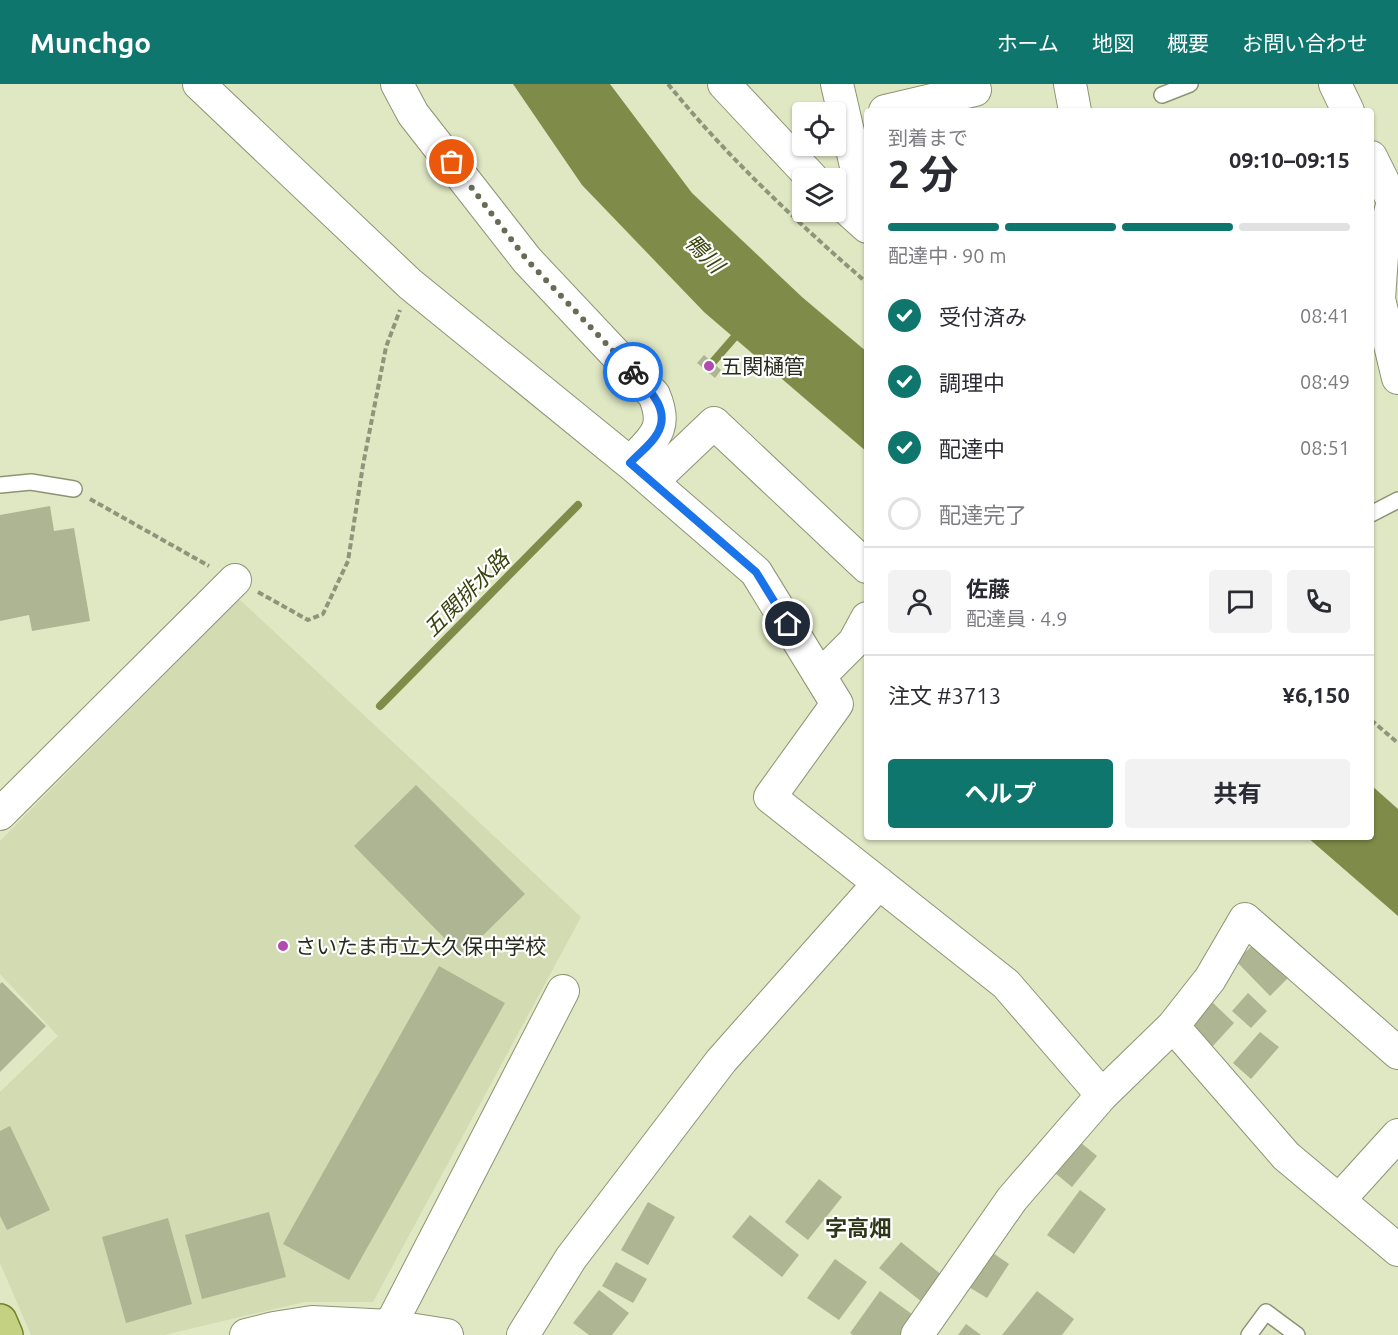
<!DOCTYPE html>
<html lang="ja">
<meta charset="utf-8">
<style>
:root{--surface:#fff;--page:#f2f2f3;--text:#2b2b33;--muted:#7c7c81;--line:#e1e1e2;--accent:#0f766e}
body{margin:0;font-family:Ubuntu,"Noto Sans JP",sans-serif;background:var(--page);color:var(--text);height:100vh;display:flex;flex-direction:column;font-size:22px;white-space:nowrap}
*{box-sizing:border-box;margin:0}
p{font-size:20px;color:var(--muted)}
.icon{flex:none;width:33px;height:33px;fill:none;stroke:currentColor;stroke-width:2;stroke-linecap:round;stroke-linejoin:round}
.map{position:relative;flex:1;overflow:hidden}
.sheet{position:absolute;left:864px;top:24px;width:510px;height:732px;display:flex;flex-direction:column;background:var(--surface);border-radius:6px;box-shadow:0 2px 4px #0004}
.sheet>*{flex:none}
.tools{position:absolute;left:792px;top:18px;display:grid;gap:12px}
.tools a{display:grid;place-items:center;width:54px;height:54px;border-radius:6px;background:var(--surface);box-shadow:0 2px 4px #0004;font-size:30px}
.pin{position:absolute;display:grid;place-items:center;width:51px;height:51px;color:#fff;margin:-26px;border:3px solid #fff;border-radius:50%;box-shadow:0 2px 6px #0007}
.courier{position:absolute;display:grid;place-items:center;width:60px;height:60px;margin:-30px;border:4px solid #1a73e8;border-radius:50%;background:#fff;color:#222;box-shadow:0 2px 8px #0007}
.head em{font-style:normal;font-weight:700}
.head div{display:flex;flex-direction:column-reverse}
.head{display:flex;align-items:center;justify-content:space-between;height:102px;padding:0 24px}
h1{font-size:39px;font-weight:700;line-height:45px}
.bar{display:grid;grid-template-columns:repeat(4,1fr);gap:9px 6px;align-content:center;height:72px;padding:0 24px}
.bar i{height:8px;border-radius:4px;background:var(--line)}
.bar .on{background:var(--accent)}
.bar p{grid-column:span 4}
.line{display:flex;align-items:center;gap:15px;padding:0 24px;border-top:2px solid var(--line)}
.line div{flex:1}
.round{display:grid;place-items:center;flex:none;width:63px;height:63px;border-radius:6px;background:var(--page)}
ol{padding:0 24px;list-style:none}
li{display:flex;align-items:center;gap:18px;height:66px}
li p{margin-inline-start:auto}
li .icon{padding:6px;border-radius:50%;background:var(--accent);color:#fff;stroke-width:4}
li:last-child{color:var(--muted)}
li i{width:33px;height:33px;border:3px solid var(--line);border-radius:50%}
.primary-button{display:flex;gap:12px;margin-top:auto;padding:12px 24px}
.primary-button a{flex:1;height:69px;border-radius:6px;background:var(--accent);color:#fff;font-size:24px;font-weight:700;line-height:69px;text-align:center}
.primary-button a+a{background:var(--page);color:var(--text)}
header{display:flex;align-items:center;gap:36px;box-sizing:border-box;height:84px;padding:0 30px;background:var(--accent);color:#fff}
header strong{font-size:28px}
nav{display:flex;gap:33px;margin-inline-start:auto;font-size:21px}
.map>svg:first-child{display:block}
.built{fill:#d2dbb1}
.water{fill:#7f8c49}
.lines{fill:none;stroke-linecap:round;stroke-linejoin:round}
.stream{stroke:#7f8c49;stroke-width:8}
.building{fill:#adb593}
.lane-casing{stroke:#8d9473;stroke-width:18}
.street-casing{stroke:#8d9473;stroke-width:34}
.primary-casing{stroke:#748128;stroke-width:36}
.path{stroke:#8f957b;stroke-width:4;stroke-dasharray:6 3;stroke-linecap:butt}
.lane{stroke:#fff;stroke-width:15}
.street{stroke:#fff;stroke-width:32}
.primary{stroke:#c4d082;stroke-width:33}
.done{stroke:#676c56;stroke-width:6;stroke-dasharray:0 10.8}
.route{stroke:#1a73e8;stroke-width:8}
.poi-dot{fill:#b04aaf;stroke:#fff;stroke-width:2}
.labels{text-anchor:middle;dominant-baseline:central;stroke-width:4.5;stroke-linejoin:round;paint-order:stroke}
.poi-label{font-size:21px;fill:#272a1c;stroke:#fff;text-anchor:start}
.water-label{font-size:22px;font-style:italic;fill:#3b430f;stroke:#fff}
.neighbourhood-label{font-size:22px;font-weight:bold;fill:#303618;stroke:#fff}
</style>
<header>
<strong>Munchgo</strong>
<nav><a>ホーム</a><a>地図</a><a>概要</a><a>お問い合わせ</a></nav>
</header>
<div class="map">
<svg width="1398" height="1251" viewBox="0 0 1398 1251">
<rect width="100%" height="100%" fill="#dfe7c3"/>
<!-- built -->
<path class="built" d="M239,515L581,833L373,1218H304L164,1251H31L0,1179V1008L58,952L0,890V757Z"/>
<!-- water -->
<path class="water" d="M513,0H610L692,109L802,213L867,268V368L704,228L582,101Z
M1371,701L1398,725V832L1307,753H1371Z"/>
<g class="lines">
<!-- stream -->
<path class="stream" d="M712,279L739,248
M380,622L578,421"/>
</g>
<!-- building -->
<path class="building" d="M704,271L721,286L715,294L697,279Z
M50,422L54,447L74,444L90,537L32,547L29,531L0,537V431Z
M416,701L525,810L462,872L354,762Z
M1259,855L1292,890L1270,912L1236,877Z
M439,882L505,919L349,1196L283,1160Z
M2,898L46,942L0,988V900Z
M1248,909L1267,927L1251,944L1232,927Z
M1211,917L1234,939L1212,963L1188,941Z
M1260,948L1279,963L1251,995L1233,979Z
M10,1042L50,1126L7,1146L0,1132V1047Z
M1080,1058L1097,1072L1072,1103L1055,1089Z
M819,1095L842,1113L808,1156L785,1138Z
M1080,1106L1106,1125L1074,1170L1047,1151Z
M648,1118L675,1133L648,1181L621,1166Z
M269,1128L286,1193L202,1215L185,1151Z
M750,1131L799,1171L782,1193L732,1153Z
M168,1134L192,1220L126,1239L102,1153Z
M901,1158L943,1192L922,1218L879,1184Z
M987,1165L1009,1180L987,1214L964,1200Z
M835,1175L867,1198L839,1236L807,1214Z
M616,1178L647,1195L633,1219L602,1202Z
M599,1206L629,1229L612,1251H589L573,1239Z
M880,1207L916,1233L903,1251H853L850,1249Z
M1037,1207L1074,1235L1062,1251H1002Z
M966,1240L981,1251H958Z"/>
<g class="lines">
<!-- lane casing -->
<g class="lane-casing">
<path id="lane" d="M1162,11L1190,0
M0,401L31,398L74,405
M1371,430L1398,416
M1249,1251L1266,1228L1297,1251"/>
</g>
<!-- street casing -->
<g class="street-casing">
<path id="street" d="M199,0L410,200L630,379L756,488L837,620L770,713L1006,900L1102,1011
M397,0L413,30L527,176L654,311C669,346 653,354 630,379
M724,0L812,94
M837,0L867,130
M1070,0L1075,27
M1335,0L1348,27
M885,27L975,6
M1371,73L1393,117L1383,158L1379,215L1398,294
M836,115L867,143
M652,398L714,339L867,483
M820,592L854,558L867,534
M0,730L235,496
M1173,942L1286,1072L1398,1166
M1339,1116L1398,1051
M390,1242L563,907
M246,1251L274,1244L312,1238L390,1242L447,1251
M523,1251L571,1174L721,977L879,799
M917,1251L1012,1115L1102,1011L1173,942L1210,895L1245,835L1398,969"/>
</g>
<!-- primary casing -->
<g class="primary-casing">
<path id="primary" d="M0,1237L6,1251"/>
</g>
<!-- path -->
<path class="path" d="M668,0C727,73 797,138 867,199
M90,415L209,482
M258,508L308,536L323,530L348,477L363,381L386,263L400,226
M1371,636L1398,659"/>
<!-- lane -->
<use href="#lane" class="lane"/>
<!-- street -->
<use href="#street" class="street"/>
<!-- primary -->
<use href="#primary" class="primary"/>
</g>
<g class="lines">
<!-- done -->
<path class="done" d="M452,78L527,176L633,288"/>
<!-- route -->
<path class="route" d="M633,288C648,304 672,326 657,350C651,361 638,370 630,379L756,488L788,540"/>
</g>
<!-- markers -->
<g class="poi-dot">
<circle cx="709" cy="282" r="6"/>
<circle cx="283" cy="862" r="6"/>
</g>
<g class="labels">
<!-- poi labels -->
<g class="poi-label">
<text x="721" y="282">五関樋管</text>
<text x="295" y="862">さいたま市立大久保中学校</text>
</g>
<!-- water labels -->
<g class="water-label">
<text transform="translate(705 169) rotate(45)">鴨川</text>
<text transform="translate(466 509) rotate(-45)">五関排水路</text>
</g>
<!-- neighbourhood labels -->
<g class="neighbourhood-label">
<text x="858" y="1143">字高畑</text>
</g>
</g>
</svg>
<div class="tools">
<a><svg class="icon" aria-label="locate" viewBox="0 0 24 24"><circle cx="12" cy="12" r="6"/><path d="M12 2v4M12 18v4M2 12h4M18 12h4"/></svg></a>
<a><svg class="icon" aria-label="layers" viewBox="0 0 24 24"><path d="M12 4l9 5-9 5-9-5zM3 14l9 5 9-5"/></svg></a>
</div>
<div class="pin" style="left:452px;top:78px;background:#ea580c"><svg class="icon" aria-label="bag" viewBox="0 0 24 24"><path d="M5 8h14l-1 12H6zM9 8a3 3 0 0 1 6 0"/></svg></div>
<div class="pin" style="left:788px;top:540px;background:#1f2937"><svg class="icon" aria-label="home" viewBox="0 0 24 24"><path d="M3 11l9-7 9 7M6 9v11h12V9"/></svg></div>
<div class="courier" style="left:633px;top:288px"><svg class="icon" aria-label="bike" viewBox="0 0 24 24"><circle cx="6" cy="16" r="4"/><circle cx="18" cy="16" r="4"/><path d="M6 16l4-8h5l3 8M10 8l3 8H6M13 5h3"/></svg></div>
<section class="sheet">
<div class="head"><div><h1>2 分</h1><p>到着まで</p></div><em>09:10–09:15</em></div>
<div class="bar"><i class="on"></i><i class="on"></i><i class="on"></i><i></i><p>配達中 · 90 m</p></div>
<ol>
<li><svg class="icon" aria-label="check" viewBox="0 0 24 24"><path d="M5 12l5 5 9-10"/></svg>受付済み<p>08:41</p></li>
<li><svg class="icon" aria-label="check" viewBox="0 0 24 24"><path d="M5 12l5 5 9-10"/></svg>調理中<p>08:49</p></li>
<li><svg class="icon" aria-label="check" viewBox="0 0 24 24"><path d="M5 12l5 5 9-10"/></svg>配達中<p>08:51</p></li>
<li><i></i>配達完了</li>
</ol>
<div class="line" style="height:108px"><a class="round"><svg class="icon" aria-label="person" viewBox="0 0 24 24"><circle cx="12" cy="8" r="4"/><path d="M4 21q1-7 8-7t8 7"/></svg></a><div><b>佐藤</b><p>配達員 · 4.9</p></div><a class="round"><svg class="icon" aria-label="chat" viewBox="0 0 24 24"><path d="M4 5h16v11H9l-5 4z"/></svg></a><a class="round"><svg class="icon" aria-label="phone" viewBox="0 0 24 24"><path d="M5 4h4l2 5-3 2q2 4 5 5l2-3 5 2v4C11 20 4 13 5 4z"/></svg></a></div>
<div class="line" style="height:78px"><div>注文 #3713</div><b>¥6,150</b></div>
<div class="primary-button"><a>ヘルプ</a><a>共有</a></div>
</section>
</div>
